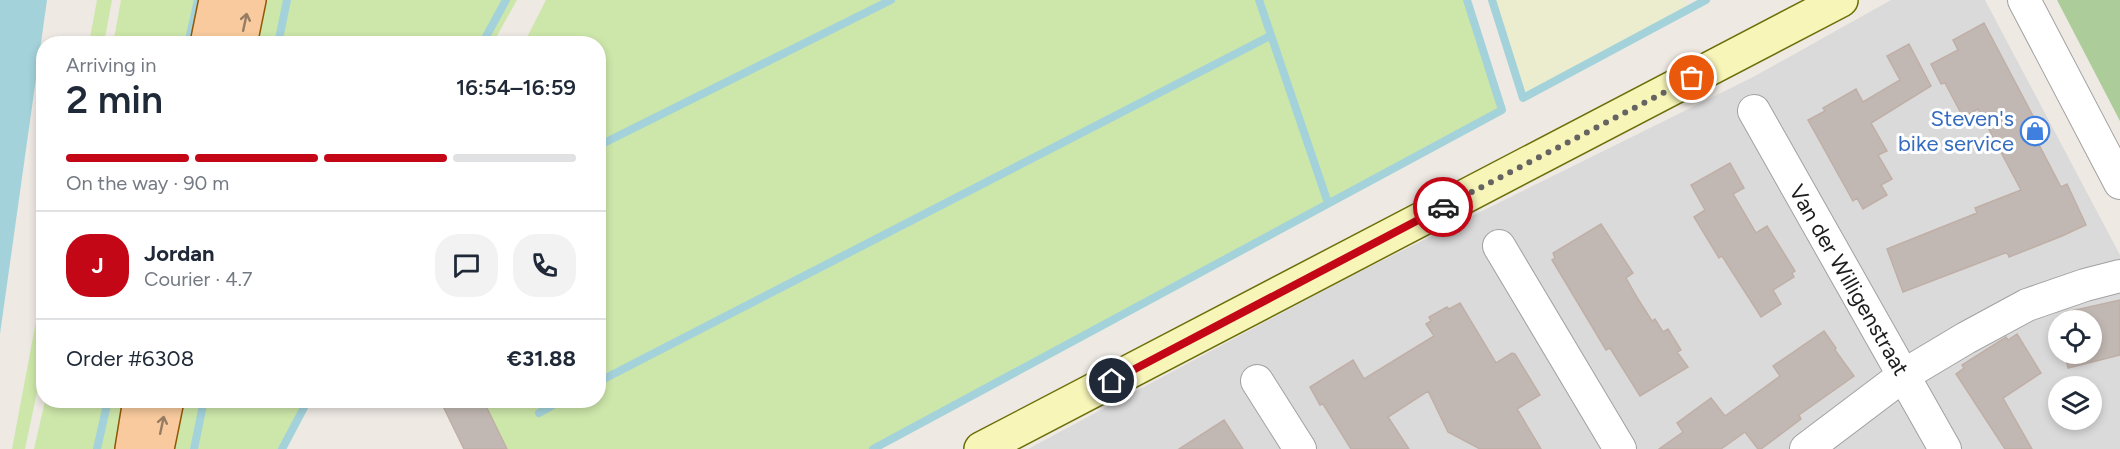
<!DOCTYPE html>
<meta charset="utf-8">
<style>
:root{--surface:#fff;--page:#f2f2f3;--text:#1f2937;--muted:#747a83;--line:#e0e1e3;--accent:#c30716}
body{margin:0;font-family:Figtree,sans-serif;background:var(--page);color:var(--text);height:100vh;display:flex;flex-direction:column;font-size:22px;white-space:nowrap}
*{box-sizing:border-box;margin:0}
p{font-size:20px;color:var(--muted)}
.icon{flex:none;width:33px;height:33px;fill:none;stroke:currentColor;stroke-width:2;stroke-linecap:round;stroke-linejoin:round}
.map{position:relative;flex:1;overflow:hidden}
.panel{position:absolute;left:36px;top:36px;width:570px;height:372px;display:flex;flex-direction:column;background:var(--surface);border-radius:24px;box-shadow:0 3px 9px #0003}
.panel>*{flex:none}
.buttons{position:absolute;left:2048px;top:310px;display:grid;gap:12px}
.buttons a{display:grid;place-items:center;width:54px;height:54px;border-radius:50%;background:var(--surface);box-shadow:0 3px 9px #0003;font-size:30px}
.pin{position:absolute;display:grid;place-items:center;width:51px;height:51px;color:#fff;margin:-26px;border:3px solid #fff;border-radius:50%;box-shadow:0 2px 6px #0007}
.courier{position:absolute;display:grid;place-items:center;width:60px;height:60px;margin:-30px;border:4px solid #c30716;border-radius:50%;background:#fff;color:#222;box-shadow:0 2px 8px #0007}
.overview em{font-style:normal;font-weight:600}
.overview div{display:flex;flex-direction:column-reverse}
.overview{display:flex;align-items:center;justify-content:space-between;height:102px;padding:0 30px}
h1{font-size:39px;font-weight:600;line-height:45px}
.bar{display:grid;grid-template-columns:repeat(4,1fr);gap:9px 6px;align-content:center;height:72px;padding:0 30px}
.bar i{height:8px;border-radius:4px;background:var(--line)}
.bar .active{background:var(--accent)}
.bar p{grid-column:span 4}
.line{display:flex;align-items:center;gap:15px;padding:0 30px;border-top:2px solid var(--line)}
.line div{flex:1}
.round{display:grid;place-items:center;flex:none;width:63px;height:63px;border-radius:24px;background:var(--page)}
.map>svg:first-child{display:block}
.residential{fill:#dbdada;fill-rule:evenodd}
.farmland{fill:#ececce}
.grass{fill:#cde7aa}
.forest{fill:#accc99}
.water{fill:#a4d2da}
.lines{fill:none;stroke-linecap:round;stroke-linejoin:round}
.stream{stroke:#a4d2da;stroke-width:8}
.building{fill:#c2b8b3;stroke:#bfafa6;stroke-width:1.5}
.street-casing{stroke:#a1a1a1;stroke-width:34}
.secondary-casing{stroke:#6c6f08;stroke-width:36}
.primary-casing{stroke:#915705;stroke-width:36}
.street{stroke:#fff;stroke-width:32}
.secondary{stroke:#f7f5b8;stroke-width:33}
.primary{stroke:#f8ca9d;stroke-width:33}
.oneway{stroke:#957c63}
.done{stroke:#666462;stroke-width:6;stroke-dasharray:0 10.8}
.route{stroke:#c30716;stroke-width:8}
.labels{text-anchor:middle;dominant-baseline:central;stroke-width:6;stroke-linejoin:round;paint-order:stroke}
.shop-label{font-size:22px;fill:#366cbe;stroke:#fff;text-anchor:end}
.street-label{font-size:22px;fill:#1d1d1d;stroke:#fff}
</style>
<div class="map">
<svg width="2120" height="449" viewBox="0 0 2120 449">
<rect width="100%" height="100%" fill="#eee9e3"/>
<!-- residential -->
<path class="residential" d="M1891,0H1985L2120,255V449H1028L1351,276L1755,76ZM2058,321H2091V354H2058ZM2058,387H2091V420H2058Z"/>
<!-- farmland -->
<path class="farmland" d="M1492,0H1685L1688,10L1523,98Z"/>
<!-- grass -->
<path class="grass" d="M97,0H112L104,43H89Z
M121,0H210L199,43L113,44Z
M263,0H517L493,43L255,44Z
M546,0H1467L1502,110L1218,265L873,449H506L483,401L598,400V44L524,43Z
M43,284V364L25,449H12Z
M45,401H124L115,449H34Z
M184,401H308L282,449H173Z"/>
<!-- forest -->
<path class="forest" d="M2057,0H2120V121Z"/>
<!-- water -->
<path class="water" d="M0,0H47L0,334Z"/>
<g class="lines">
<!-- stream -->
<path class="stream" d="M1259,0L1328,203
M1492,0L1523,98L1706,0
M188,44L198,0
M278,44L287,0
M482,44L506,0
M598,146L891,0
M598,382L1270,36
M539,413L562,400
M97,449L108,400
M194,449L204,400
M282,449L308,400
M873,449L1502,110L1467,0"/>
</g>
<!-- building -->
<path class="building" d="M1984,23L2043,135L2036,139L2061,187L2067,184L2086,225L2062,236L2009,257L2008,254L2005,253L1903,292L1887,249L1977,213L1975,208L2021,190L1978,109L1963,117L1945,83L1941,84L1931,64L1958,50L1953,40Z
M1909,44L1931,86L1871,123L1887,151L1878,155L1892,179L1881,185L1887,195L1863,209L1857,198L1853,201L1808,120L1825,111L1823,108L1856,89L1863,102L1900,80L1887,56Z
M1730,163L1744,188L1733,194L1756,233L1767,226L1795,271L1792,273L1794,277L1773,290L1781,304L1761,317L1722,256L1719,258L1694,217L1705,210L1691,185Z
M1601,224L1633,273L1626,278L1638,299L1652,321L1655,319L1663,332L1668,329L1681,350L1677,352L1688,367L1640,396L1610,348L1606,350L1552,260L1555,258L1553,253Z
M2120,300V355L2068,368L2065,354H2091V321H2058V324L2057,318L2066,316V312Z
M1460,303L1496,363L1512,353L1515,354L1540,395L1517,409L1541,449H1480L1448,432L1428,391L1388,417L1409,449H1351L1323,404L1320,405L1310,387L1353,360L1364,379L1434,336L1426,324L1431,321L1429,317L1447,307L1449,309Z
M1824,331L1836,348L1835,350L1854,376L1799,415L1801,419L1761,449H1758L1745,432L1721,449H1659L1683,432L1677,423L1711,398L1725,416L1780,376L1773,366Z
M2017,334L2041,373L2003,398L2032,449H2005L1956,374L1964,368L1962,365L2006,337L2008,340Z
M440,400H483L507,449H464Z
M1224,420L1243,449H1179Z"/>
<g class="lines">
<!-- street casing -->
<g class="street-casing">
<path id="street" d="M2024,0L2120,183
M1754,111L1945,449
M1499,246L1620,449
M1257,381L1300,449
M1806,449L1904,375L1966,338L2027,305L2085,285L2120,276"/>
</g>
<!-- secondary casing -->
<g class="secondary-casing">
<path id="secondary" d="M981,449L1841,0"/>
</g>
<!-- primary casing -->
<g class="primary-casing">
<path id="primary" d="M207,44L216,0
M240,44L249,0
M132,449L140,400
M157,449L167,400"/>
</g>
<!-- street -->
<use href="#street" class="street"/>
<!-- secondary -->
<use href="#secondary" class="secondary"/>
<!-- primary -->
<use href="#primary" class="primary"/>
</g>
<!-- one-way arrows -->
<defs><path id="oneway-shaft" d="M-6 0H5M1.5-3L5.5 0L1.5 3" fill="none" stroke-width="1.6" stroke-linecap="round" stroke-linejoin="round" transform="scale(1.5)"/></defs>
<g class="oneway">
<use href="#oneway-shaft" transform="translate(245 22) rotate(-78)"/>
<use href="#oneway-shaft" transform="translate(162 425) rotate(-78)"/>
</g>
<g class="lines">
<!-- done -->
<path class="done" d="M1443,207L1692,78"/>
<!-- route -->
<path class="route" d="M1112,381L1443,207"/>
</g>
<!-- icons -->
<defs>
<g id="shop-ring" transform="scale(1.5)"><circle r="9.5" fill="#fff" stroke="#3f7fe0" stroke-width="1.5"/><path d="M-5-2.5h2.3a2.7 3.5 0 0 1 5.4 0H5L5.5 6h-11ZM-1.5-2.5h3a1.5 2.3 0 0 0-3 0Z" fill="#3f7fe0"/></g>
</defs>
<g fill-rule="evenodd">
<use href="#shop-ring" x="2035" y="131"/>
</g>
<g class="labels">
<!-- shop labels -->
<g class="shop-label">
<text x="2014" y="118">Steven's<tspan x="2014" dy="25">bike service</tspan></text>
</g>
<!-- street labels -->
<g class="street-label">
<text transform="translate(1849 280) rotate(60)">Van der Willigenstraat</text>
</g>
</g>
</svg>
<div class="buttons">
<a><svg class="icon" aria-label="locate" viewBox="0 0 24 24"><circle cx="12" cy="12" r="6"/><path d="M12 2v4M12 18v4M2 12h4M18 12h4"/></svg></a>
<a><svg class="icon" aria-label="layers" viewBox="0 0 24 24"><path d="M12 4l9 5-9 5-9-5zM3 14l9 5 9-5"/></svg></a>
</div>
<div class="pin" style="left:1692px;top:78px;background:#ea580c"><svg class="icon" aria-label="bag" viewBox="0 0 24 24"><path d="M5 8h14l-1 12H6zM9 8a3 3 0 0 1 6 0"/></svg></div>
<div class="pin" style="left:1112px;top:381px;background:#1f2937"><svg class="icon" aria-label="home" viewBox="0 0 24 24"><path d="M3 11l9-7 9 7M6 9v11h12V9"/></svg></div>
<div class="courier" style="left:1443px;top:207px"><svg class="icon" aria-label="car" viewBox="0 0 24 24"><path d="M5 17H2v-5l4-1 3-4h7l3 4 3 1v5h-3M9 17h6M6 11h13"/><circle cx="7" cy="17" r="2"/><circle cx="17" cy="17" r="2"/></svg></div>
<section class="panel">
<div class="overview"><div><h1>2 min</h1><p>Arriving in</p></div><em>16:54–16:59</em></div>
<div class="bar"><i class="active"></i><i class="active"></i><i class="active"></i><i></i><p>On the way · 90 m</p></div>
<div class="line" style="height:108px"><b class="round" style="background:var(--accent);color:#fff">J</b><div><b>Jordan</b><p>Courier · 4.7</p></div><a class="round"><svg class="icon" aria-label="chat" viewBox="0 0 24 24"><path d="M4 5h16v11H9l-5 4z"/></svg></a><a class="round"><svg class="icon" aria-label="phone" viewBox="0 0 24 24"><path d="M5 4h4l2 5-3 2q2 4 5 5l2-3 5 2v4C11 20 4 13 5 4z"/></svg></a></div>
<div class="line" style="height:78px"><div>Order #6308</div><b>€31.88</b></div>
</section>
</div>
